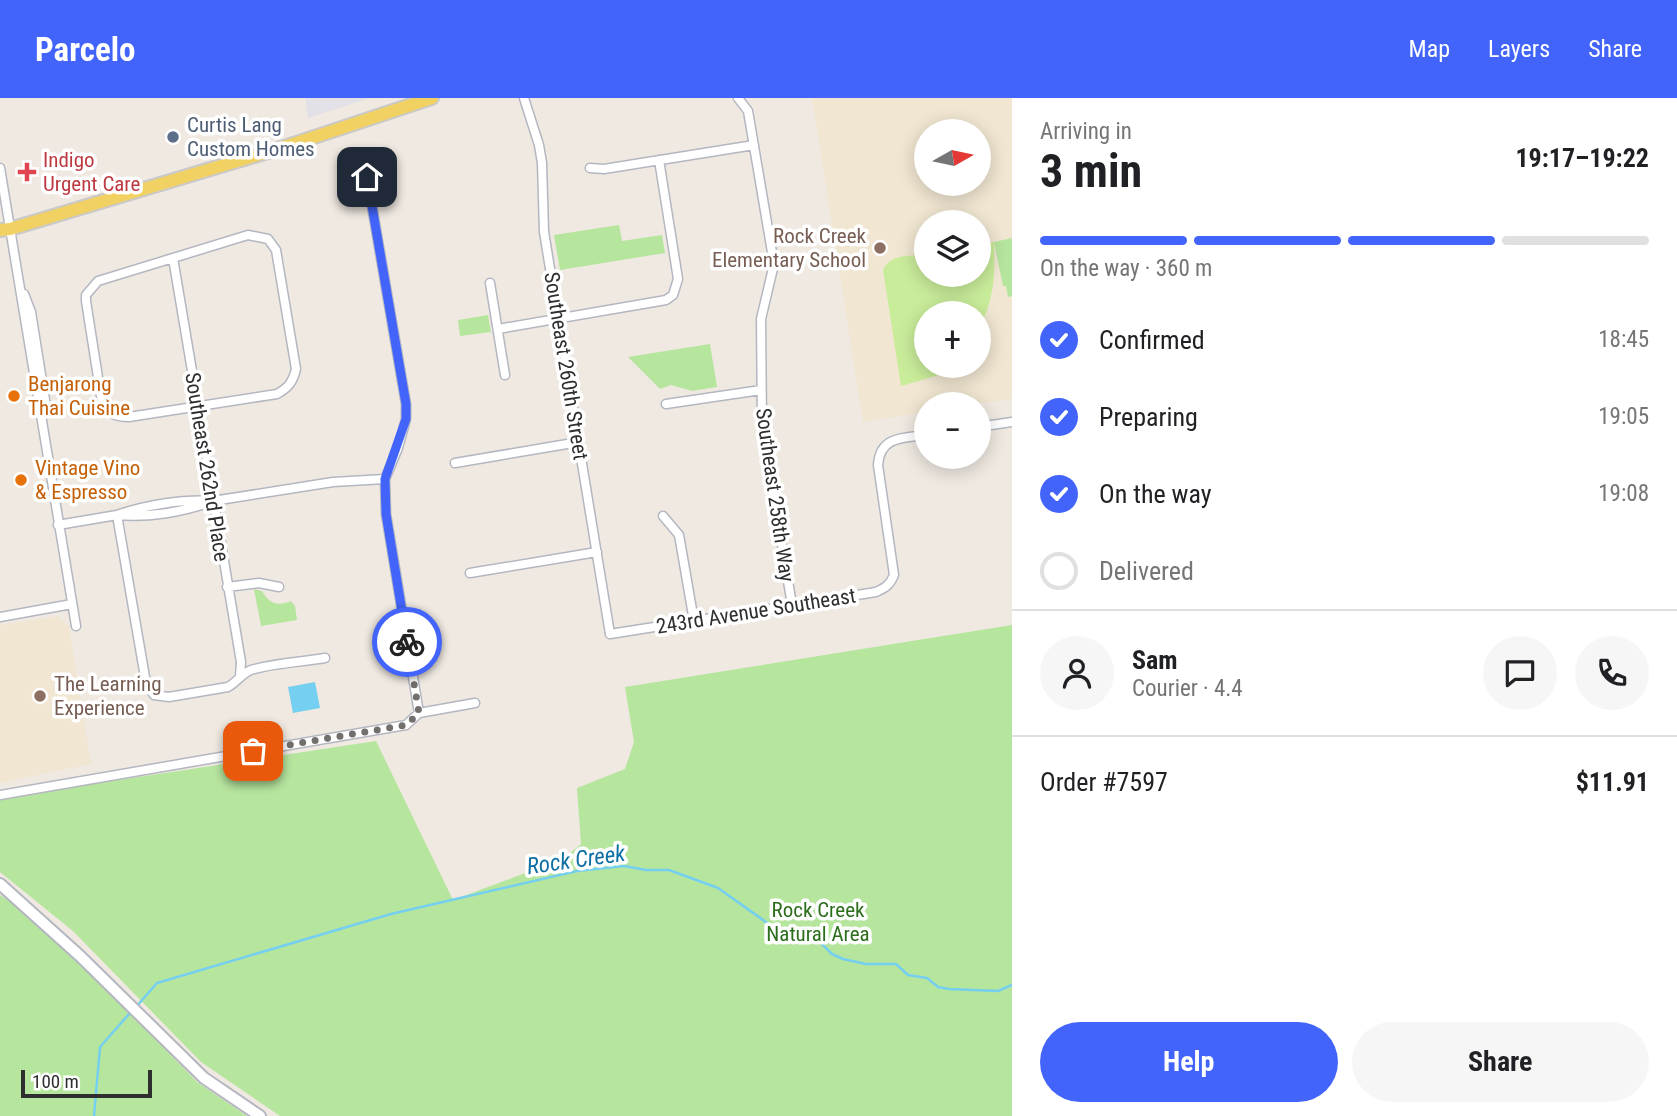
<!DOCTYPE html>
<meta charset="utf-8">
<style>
:root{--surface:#fff;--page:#f6f6f6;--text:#202124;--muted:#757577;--line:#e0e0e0;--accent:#4264fb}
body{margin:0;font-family:"Roboto Condensed",sans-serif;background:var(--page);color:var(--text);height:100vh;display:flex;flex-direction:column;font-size:26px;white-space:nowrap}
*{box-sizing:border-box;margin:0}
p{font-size:23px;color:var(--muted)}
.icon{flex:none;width:38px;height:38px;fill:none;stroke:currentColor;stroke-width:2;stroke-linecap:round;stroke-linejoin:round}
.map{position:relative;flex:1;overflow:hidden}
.side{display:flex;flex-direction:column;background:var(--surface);width:665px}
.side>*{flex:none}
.needle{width:46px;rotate:81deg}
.buttons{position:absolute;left:914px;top:21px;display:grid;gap:14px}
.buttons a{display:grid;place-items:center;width:77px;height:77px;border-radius:50%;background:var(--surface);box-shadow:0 4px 18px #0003;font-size:35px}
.scale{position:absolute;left:21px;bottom:18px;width:131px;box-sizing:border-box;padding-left:7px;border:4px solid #2e2e2e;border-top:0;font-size:19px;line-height:24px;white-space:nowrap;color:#2e2e2e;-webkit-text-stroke:5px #fff;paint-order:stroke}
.pin{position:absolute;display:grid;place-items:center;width:60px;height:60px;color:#fff;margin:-30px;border-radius:14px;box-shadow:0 4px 10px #0006}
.courier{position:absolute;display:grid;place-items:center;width:70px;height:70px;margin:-35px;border:5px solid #4264fb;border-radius:50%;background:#fff;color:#222;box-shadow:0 2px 9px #0007}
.headline em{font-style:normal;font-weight:700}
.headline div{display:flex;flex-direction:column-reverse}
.headline{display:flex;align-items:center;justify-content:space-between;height:119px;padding:0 28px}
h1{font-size:46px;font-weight:700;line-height:52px}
.bar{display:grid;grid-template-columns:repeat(4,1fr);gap:10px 7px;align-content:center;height:84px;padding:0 28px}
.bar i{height:9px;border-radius:5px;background:var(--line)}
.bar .current{background:var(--accent)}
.bar p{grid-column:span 4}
.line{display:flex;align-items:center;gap:18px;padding:0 28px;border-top:2px solid var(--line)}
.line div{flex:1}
.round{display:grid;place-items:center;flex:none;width:74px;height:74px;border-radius:37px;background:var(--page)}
ol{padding:0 28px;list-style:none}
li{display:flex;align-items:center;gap:21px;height:77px}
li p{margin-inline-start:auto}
li .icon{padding:7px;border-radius:50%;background:var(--accent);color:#fff;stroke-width:4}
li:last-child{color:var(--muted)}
li i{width:38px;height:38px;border:4px solid var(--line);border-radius:50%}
.action{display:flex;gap:14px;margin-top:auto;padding:14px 28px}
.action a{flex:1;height:80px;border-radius:42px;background:var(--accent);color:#fff;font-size:28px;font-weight:700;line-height:80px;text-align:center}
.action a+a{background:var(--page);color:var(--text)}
header{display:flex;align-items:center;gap:42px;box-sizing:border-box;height:98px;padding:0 35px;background:var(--accent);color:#fff}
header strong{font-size:33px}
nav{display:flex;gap:38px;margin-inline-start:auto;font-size:24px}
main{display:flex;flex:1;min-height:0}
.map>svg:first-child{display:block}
.industrial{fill:#e3e1e8}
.education{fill:#f0e6d1;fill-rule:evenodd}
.green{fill:#b6e59e}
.pitch{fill:#c9ec9a}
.water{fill:#75cff0}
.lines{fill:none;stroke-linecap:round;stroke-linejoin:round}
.stream{stroke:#75cff0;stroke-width:2.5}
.street-casing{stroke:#b4b7c1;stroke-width:11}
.secondary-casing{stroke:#b4b7c1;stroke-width:14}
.primary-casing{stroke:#c9c9c9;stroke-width:16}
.street{stroke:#fff;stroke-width:8}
.secondary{stroke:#fff;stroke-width:10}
.primary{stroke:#f2d163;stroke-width:12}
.done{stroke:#726f6d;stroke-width:7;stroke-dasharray:0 12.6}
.route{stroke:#4264fb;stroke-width:9}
.service-dot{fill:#5c6f8a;stroke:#fff;stroke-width:2.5}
.health-dot{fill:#e0444e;stroke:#fff;stroke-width:2.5}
.education-dot{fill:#8d6e63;stroke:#fff;stroke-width:2.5}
.food-dot{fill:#e8710a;stroke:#fff;stroke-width:2.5}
.labels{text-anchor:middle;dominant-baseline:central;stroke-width:7;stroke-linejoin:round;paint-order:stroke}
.service-label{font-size:21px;fill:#4e5e75;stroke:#fff;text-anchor:start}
.health-label{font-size:21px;fill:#be3a42;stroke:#fff;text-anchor:start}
.education-label{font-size:21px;fill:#785e54;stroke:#fff;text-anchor:end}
.street-label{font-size:21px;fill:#2e2e2e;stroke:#fff}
.food-label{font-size:21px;fill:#c56008;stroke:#fff;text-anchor:start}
.park-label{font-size:21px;fill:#2c6e1b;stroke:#fff}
.water-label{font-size:23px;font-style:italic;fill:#0d6fa3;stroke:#fff}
</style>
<header>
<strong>Parcelo</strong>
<nav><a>Map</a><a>Layers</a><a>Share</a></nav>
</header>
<main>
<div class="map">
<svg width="1012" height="1018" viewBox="0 0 1012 1018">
<rect width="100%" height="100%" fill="#efe9e1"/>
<!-- industrial -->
<path class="industrial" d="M305,0H370L308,20Z"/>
<!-- education -->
<path class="education" d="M812,0H1012V301L978,306H926V314L863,324ZM926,33H978V86H926ZM926,124H978V177H926ZM926,215H978V268H926Z
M58,518L69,529L91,666L0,685V527Z"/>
<!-- green -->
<path class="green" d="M619,127L622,143L662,137L665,155L560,172L554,137Z
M1012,140V198L1008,199L1006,188H1003L994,144Z
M488,217L491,234L460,238L458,222Z
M710,246L717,289L692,293L671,287L660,291L628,259Z
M254,491L262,493C269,505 277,509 291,503L295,508L297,522L261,528Z
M1012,527V1018H280L201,964L73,833L0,774V700L376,643L453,802L563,761L581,746L577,690L625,671L634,644L625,589Z
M0,797L40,824L197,984L247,1018H0Z"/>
<!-- pitch -->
<path class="pitch" d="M994,144C995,175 995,203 978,231V215H926V268H950L939,277L901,288L883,172C891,155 910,159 926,156V177H978V147Z"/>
<!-- water -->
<path class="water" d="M315,584L320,610L293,615L288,589Z"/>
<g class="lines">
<!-- stream -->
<path class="stream" d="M136,909L157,885L391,816L577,773L624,768L646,772H669L718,790L773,829L788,836L805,837L818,842L832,856L843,861L866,866H896L908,877L927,880L938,889L949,891L998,893L1012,887
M94,1018L100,949L129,916"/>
<!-- street casing -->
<g class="street-casing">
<path id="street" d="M524,0L539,47L542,65L544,134L610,536L876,494C885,490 890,487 894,477L878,367C880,338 903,340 926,337
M738,0L748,13L774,166L761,221L762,327L792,507
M0,70L76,528
M590,70L604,71L754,47
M367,79L406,306V321L398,350L385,381L386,416L419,615
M248,137L268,141L276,152L296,271C293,284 288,290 277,296L129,319C116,319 109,316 102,305L86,203V197L98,183Z
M173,160L241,564L240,578
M490,185L505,277
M24,196L31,214L46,308L42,320
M498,231L666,202L673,197L678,181L659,62
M666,306L761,292
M978,329L1012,324
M455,365L579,344
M213,403C182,401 146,407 117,417C148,420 184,414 213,403L333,384L385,381
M663,418L679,437L694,523
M58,427L117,417L146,585L154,597L169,599L228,589C237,584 241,576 251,572C274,565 301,564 325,560
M470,475L597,454
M227,489L259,485L279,489
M0,519L72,506
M0,697L406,627L419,615L475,605"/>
</g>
<!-- secondary casing -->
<g class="secondary-casing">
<path id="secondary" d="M0,786L80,858L204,980L260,1018"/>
</g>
<!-- primary casing -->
<g class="primary-casing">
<path id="primary" d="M0,132L10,131L281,50L432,0"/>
</g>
<!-- street -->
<use href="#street" class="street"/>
<!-- secondary -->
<use href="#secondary" class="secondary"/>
<!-- primary -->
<use href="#primary" class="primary"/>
</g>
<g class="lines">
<!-- done -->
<path class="done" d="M253,653L406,627L419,615L407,544"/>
<!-- route -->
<path class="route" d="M367,79L406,306V321L385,381L386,416L407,544"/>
</g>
<!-- markers -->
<circle class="service-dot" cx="173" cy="39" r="7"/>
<path class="health-dot" d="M23.5 63.5h7v7h7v7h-7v7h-7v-7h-7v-7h7z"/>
<g class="education-dot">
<circle cx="880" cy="150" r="7"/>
<circle cx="40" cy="598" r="7"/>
</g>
<g class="food-dot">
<circle cx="14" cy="298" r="7"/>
<circle cx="21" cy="382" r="7"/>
</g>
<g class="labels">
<!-- service labels -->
<g class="service-label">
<text x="187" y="27">Curtis Lang<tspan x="187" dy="24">Custom Homes</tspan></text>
</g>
<!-- health labels -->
<g class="health-label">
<text x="43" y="62">Indigo<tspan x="43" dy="24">Urgent Care</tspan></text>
</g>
<!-- education labels -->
<g class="education-label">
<text x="866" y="138">Rock Creek<tspan x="866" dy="24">Elementary School</tspan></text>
<text x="54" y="586" text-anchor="start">The Learning<tspan x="54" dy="24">Experience</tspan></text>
</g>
<!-- street labels -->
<g class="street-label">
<text transform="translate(566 268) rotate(81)">Southeast 260th Street</text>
<text transform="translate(207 369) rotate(81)">Southeast 262nd Place</text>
<text transform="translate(775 397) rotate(82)">Southeast 258th Way</text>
<text transform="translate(756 513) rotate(-9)">243rd Avenue Southeast</text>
</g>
<!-- food labels -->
<g class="food-label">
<text x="28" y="286">Benjarong<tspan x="28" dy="24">Thai Cuisine</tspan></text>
<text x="35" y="370">Vintage Vino<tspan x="35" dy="24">&amp; Espresso</tspan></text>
</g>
<!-- park labels -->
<g class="park-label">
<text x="818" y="812">Rock Creek<tspan x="818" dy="24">Natural Area</tspan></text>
</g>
<!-- water labels -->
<g class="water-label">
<text transform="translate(576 762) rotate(-8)">Rock Creek</text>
</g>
</g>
</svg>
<div class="buttons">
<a><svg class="needle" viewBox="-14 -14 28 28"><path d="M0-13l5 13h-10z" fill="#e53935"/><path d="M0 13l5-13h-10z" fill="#757577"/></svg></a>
<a><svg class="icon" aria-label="layers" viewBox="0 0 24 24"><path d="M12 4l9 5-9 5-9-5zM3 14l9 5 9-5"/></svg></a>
<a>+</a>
<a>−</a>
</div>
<div class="scale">100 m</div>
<div class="pin" style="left:253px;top:653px;background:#ea580c"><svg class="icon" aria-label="bag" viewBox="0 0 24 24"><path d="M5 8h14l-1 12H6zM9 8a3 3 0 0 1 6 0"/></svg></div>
<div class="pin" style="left:367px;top:79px;background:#1f2937"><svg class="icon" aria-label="home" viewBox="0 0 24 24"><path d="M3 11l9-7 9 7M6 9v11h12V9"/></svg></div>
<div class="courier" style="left:407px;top:544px"><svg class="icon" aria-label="bike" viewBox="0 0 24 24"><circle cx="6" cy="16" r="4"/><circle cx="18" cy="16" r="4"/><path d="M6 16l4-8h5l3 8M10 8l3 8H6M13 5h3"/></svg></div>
</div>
<section class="side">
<div class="headline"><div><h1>3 min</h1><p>Arriving in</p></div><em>19:17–19:22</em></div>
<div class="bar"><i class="current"></i><i class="current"></i><i class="current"></i><i></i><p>On the way · 360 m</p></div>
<ol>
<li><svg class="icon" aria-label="check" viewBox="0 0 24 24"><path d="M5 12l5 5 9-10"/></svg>Confirmed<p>18:45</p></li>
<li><svg class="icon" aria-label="check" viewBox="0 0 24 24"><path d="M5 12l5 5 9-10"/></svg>Preparing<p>19:05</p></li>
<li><svg class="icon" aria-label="check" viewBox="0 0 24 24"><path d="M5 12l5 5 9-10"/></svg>On the way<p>19:08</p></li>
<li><i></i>Delivered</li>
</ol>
<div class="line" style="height:126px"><a class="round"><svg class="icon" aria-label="person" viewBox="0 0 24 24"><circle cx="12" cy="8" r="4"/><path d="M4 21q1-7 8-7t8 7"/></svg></a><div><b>Sam</b><p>Courier · 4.4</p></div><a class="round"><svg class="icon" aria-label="chat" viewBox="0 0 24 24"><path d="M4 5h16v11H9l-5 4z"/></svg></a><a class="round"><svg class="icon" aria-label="phone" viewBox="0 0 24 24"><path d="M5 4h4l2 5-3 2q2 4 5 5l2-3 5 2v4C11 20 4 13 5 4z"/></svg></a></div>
<div class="line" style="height:91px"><div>Order #7597</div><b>$11.91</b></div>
<div class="action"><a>Help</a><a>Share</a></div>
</section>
</main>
